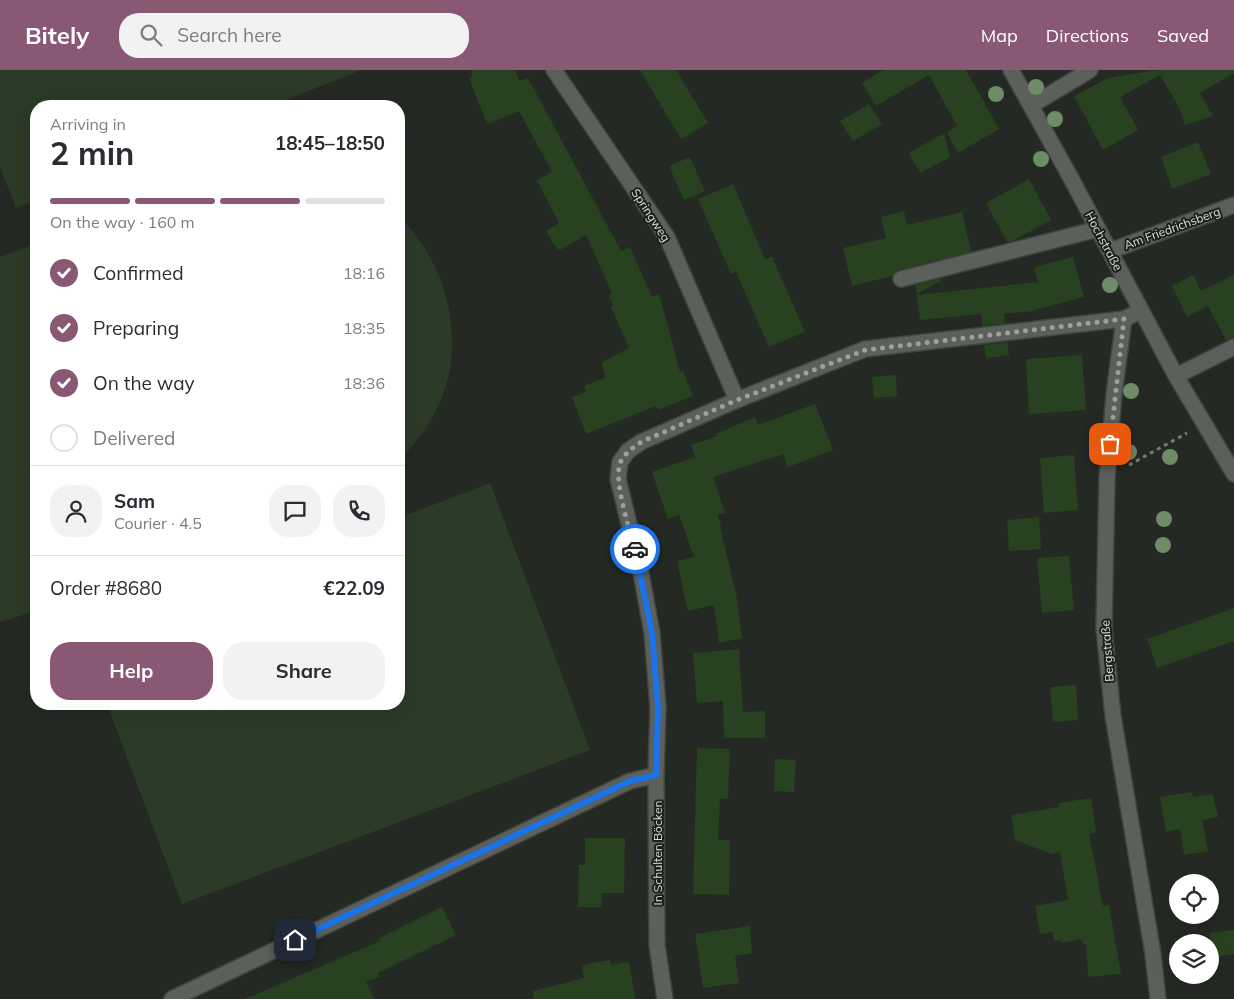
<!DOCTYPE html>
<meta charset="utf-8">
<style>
:root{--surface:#fff;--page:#f2f2f3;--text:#2b2b33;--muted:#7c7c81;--line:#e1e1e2;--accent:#885875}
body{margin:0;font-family:Mulish,sans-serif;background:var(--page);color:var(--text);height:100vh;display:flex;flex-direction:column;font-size:19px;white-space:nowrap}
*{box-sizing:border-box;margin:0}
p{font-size:16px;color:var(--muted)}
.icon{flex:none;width:28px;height:28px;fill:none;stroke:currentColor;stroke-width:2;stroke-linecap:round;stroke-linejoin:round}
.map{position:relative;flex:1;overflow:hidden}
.sheet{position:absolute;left:30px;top:30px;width:375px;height:610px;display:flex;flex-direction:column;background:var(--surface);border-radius:20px;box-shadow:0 5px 20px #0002}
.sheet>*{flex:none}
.controls{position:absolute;left:1169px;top:804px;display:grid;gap:10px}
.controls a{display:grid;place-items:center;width:50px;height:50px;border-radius:50%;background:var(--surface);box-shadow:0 5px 20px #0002;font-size:25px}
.pin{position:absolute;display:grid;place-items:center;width:42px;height:42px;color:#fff;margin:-21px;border-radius:10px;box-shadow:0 2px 8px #0006}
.courier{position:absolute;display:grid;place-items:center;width:50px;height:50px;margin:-25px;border:4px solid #1a73e8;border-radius:50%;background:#fff;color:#222;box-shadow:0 1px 6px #0007}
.summary em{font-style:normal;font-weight:700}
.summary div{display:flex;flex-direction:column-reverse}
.summary{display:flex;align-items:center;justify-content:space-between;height:85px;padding:0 20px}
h1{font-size:32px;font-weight:700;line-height:38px}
.bar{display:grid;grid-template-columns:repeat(4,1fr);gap:8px 5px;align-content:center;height:60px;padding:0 20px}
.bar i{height:6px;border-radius:4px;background:var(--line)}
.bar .current{background:var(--accent)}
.bar p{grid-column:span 4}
.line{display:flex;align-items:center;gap:12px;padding:0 20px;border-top:1px solid var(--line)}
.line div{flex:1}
.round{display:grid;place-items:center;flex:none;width:52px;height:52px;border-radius:20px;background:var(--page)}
ol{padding:0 20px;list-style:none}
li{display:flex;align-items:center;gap:15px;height:55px}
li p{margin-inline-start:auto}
li .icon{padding:5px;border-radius:50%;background:var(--accent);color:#fff;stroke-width:4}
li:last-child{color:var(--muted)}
li i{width:28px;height:28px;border:2px solid var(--line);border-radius:50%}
.action{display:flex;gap:10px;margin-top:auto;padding:10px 20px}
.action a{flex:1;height:58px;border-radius:20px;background:var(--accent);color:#fff;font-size:20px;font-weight:700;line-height:58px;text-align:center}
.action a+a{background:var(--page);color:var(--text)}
header{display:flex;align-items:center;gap:30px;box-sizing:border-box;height:70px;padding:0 25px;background:var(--accent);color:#fff}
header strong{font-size:24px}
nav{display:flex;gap:28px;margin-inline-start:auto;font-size:18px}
.search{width:350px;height:45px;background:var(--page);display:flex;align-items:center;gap:12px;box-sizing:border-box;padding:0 18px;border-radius:20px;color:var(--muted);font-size:19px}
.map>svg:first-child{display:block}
.green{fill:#2b3b27}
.building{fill:#284120}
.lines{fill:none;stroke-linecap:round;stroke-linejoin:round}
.minor-casing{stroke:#40433f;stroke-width:18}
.path{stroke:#767a76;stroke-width:3;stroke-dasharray:4 4;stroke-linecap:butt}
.minor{stroke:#5b605a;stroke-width:15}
.tree{fill:#708b68}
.done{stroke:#9da09c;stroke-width:5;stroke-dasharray:0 9}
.route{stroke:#1a73e8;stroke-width:6}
.labels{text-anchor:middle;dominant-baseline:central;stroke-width:4;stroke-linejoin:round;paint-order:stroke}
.street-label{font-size:12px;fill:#dde0dd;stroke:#1c1f1b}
</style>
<header>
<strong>Bitely</strong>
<div class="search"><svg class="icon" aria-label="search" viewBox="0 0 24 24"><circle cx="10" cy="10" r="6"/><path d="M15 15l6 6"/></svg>Search here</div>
<nav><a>Map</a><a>Directions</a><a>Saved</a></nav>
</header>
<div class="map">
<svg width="1234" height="929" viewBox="0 0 1234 929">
<rect width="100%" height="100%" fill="#252924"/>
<!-- green -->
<path class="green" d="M0,0H358L359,1L271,36H36V130L16,138L0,97Z
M399,147C446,191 466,267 442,327C432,352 417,372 399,391Z
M36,174V541L0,552V187Z
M490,413L590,680L182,834L107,634H399V448Z"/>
<!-- building -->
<path class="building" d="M471,0H515L519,11L528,8L621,181L630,177L652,227L659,223L680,302L683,301L693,326L658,340L656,336L586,364L572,327L586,322L584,316L606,307L601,293L629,278L611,237L613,235L609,225L612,223L586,165L558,181L546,161L559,153L537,110L552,102L519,41L487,54L469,8L473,6Z
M640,0H676L708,53L681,69Z
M883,0H966L999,59L958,83L947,62L957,56L929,5L876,36L862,13Z
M1157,0H1234V3L1200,23L1213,46L1185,55L1179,37L1160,5L1120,27L1138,60L1103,80L1074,26L1108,8Z
M869,34L882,54L853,71L840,51Z
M944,63L950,87L920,103L909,83Z
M1198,72L1211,104L1172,119L1161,87Z
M690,87L705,121L684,130L669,96Z
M1029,109L1051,150L1013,171L1007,172L986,133Z
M733,114L765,189L772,187L805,262L769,277L736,202L731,204L698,129Z
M904,141L907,155L962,142L971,182L899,200L892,206L852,216L843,178L886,168L881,147Z
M1073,187L1084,227L1034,240V241L1004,244L1005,253L982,256L981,244L920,250L917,225L1038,212L1034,197Z
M1193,205L1201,221L1234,205V268L1226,270L1204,228L1208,236L1187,247L1172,216Z
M947,207L917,224L916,215Z
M1007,272L1009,285L986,288L984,275Z
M1082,285L1086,340L1029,344L1026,289Z
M896,305L897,326L874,328L872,307Z
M815,334L833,380L788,397L783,384L713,407L725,443L718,445L721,456L720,457L736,523L742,568L719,573L714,535L688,541L677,491L694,487L679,445L668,449L652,402L695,387L691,375L717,366L716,364L755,347L758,355Z
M1074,385L1078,440L1044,443L1040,388Z
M1039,447L1041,479L1009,481L1007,450Z
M1069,486L1074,540L1042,543L1037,488Z
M1234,538V571L1157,598L1147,569Z
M739,579L743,642L765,641V668H724L723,631L697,633L693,583Z
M1076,615L1078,650L1053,652L1050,617Z
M697,678L730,679L728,729H720L718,770H730L729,825L693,824Z
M775,689L796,690L794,722L774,721Z
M1192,722L1193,727L1213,724L1218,747L1202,750L1208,781L1184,785L1180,759L1166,762L1160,727Z
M1091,728L1096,762L1089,764L1103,836L1109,835L1121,904L1088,907L1086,874L1083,875L1082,869L1061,873V870L1054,871L1053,862L1040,864L1035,836L1068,830L1060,782L1052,784L1015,770L1011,745L1059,737L1058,733Z
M585,768H625L624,823H602L601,837H578L579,795H585Z
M442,837L456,865L378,903L380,907L366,911L374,929H245L380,871L379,868Z
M750,856L752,883L735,886L739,913L703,918L695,864Z
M1234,860V884L1210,888V863Z
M610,890L611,895L629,892L635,929H534L533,921L584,908L582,895Z"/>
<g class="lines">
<!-- minor casing -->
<g class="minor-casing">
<path id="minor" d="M554,0L667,167L737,330
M1011,0L1072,110L1176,306L1234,404
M1032,35L1090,0
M1110,181L1234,135
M901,209L1098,159
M1124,249L1114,324L1107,408L1104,558L1113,646L1153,884L1158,929
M1176,306L1234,277
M172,929L630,711L656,705
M665,929L657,875L656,705L658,637L652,563L641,503L618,409L620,392L628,381L641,372L737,330L865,279L1124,249L1141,241"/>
</g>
<!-- path -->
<path class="path" d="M1129,395L1187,363"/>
<!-- minor -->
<use href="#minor" class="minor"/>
</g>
<!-- trees -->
<g class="tree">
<circle cx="1036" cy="17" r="8"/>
<circle cx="996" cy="24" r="8"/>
<circle cx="1055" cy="49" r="8"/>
<circle cx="1041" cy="89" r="8"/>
<circle cx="1110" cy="215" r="8"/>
<circle cx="1131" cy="321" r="8"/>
<circle cx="1129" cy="382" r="8"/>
<circle cx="1170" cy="387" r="8"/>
<circle cx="1164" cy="449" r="8"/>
<circle cx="1163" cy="475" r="8"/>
</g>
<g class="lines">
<!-- done -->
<path class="done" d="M635,479C630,461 612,407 621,391C626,382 633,378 641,372L737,330L865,280L1124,249L1110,374"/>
<!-- route -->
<path class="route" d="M295,870L630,711L656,705L658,637L652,563L635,479"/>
</g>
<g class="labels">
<!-- street labels -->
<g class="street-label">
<text transform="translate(651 145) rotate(57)">Springweg</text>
<text transform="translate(1172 158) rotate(-20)">Am Friedrichsberg</text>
<text transform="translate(1104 171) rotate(62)">Hochstraße</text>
<text transform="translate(1107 581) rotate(-94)">Bergstraße</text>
<text transform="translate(657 783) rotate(-90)">In Schulten Böcken</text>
</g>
</g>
</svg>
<div class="controls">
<a><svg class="icon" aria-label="locate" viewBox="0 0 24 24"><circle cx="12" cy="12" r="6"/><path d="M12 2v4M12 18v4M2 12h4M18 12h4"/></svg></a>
<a><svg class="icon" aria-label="layers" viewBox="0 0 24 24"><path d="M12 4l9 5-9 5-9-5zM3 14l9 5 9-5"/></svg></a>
</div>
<div class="pin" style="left:1110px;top:374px;background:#ea580c"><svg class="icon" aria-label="bag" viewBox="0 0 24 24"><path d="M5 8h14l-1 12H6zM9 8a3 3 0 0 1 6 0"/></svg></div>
<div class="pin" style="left:295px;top:870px;background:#1f2937"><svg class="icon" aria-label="home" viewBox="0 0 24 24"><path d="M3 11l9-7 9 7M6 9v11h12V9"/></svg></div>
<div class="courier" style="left:635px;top:479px"><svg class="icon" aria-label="car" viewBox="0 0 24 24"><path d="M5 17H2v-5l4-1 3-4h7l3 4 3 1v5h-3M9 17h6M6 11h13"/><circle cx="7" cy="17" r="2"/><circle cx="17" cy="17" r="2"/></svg></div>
<section class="sheet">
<div class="summary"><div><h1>2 min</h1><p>Arriving in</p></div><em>18:45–18:50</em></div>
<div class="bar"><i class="current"></i><i class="current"></i><i class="current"></i><i></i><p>On the way · 160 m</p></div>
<ol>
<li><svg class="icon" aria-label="check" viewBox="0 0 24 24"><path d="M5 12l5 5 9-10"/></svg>Confirmed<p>18:16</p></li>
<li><svg class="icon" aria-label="check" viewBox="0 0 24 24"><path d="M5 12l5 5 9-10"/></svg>Preparing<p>18:35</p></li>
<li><svg class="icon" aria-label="check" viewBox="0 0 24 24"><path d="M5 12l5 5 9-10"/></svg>On the way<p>18:36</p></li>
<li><i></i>Delivered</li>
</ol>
<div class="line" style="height:90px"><a class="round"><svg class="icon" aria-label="person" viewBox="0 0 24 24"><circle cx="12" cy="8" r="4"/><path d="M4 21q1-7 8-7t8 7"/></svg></a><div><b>Sam</b><p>Courier · 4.5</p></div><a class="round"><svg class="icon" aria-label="chat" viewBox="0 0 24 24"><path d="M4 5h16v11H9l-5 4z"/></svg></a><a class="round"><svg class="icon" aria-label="phone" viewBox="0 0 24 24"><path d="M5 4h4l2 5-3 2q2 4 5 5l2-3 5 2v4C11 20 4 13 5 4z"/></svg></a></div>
<div class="line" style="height:65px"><div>Order #8680</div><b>€22.09</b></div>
<div class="action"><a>Help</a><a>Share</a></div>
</section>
</div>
